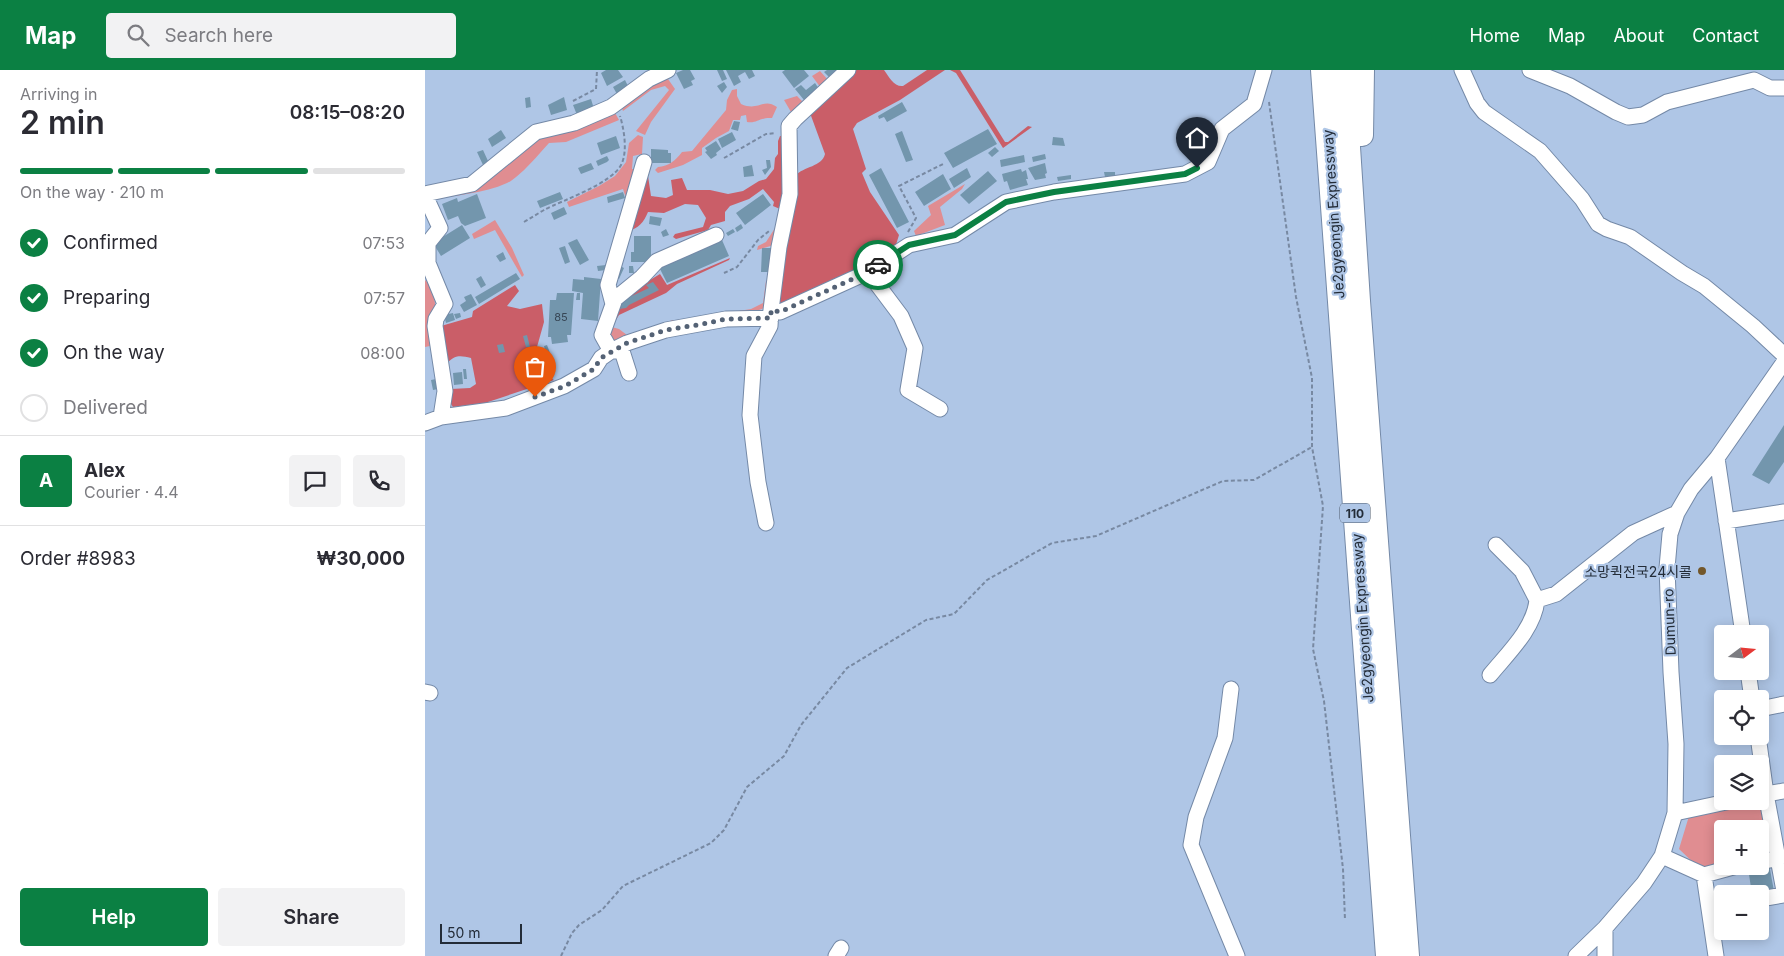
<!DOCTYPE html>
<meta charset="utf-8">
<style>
:root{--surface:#fff;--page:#f2f2f3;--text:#2b2b33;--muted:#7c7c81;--line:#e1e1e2;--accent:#0b8043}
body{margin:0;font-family:Inter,"Noto Sans KR",sans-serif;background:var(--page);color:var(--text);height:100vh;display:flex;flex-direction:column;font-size:19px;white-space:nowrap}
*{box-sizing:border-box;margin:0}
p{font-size:16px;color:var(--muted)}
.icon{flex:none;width:28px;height:28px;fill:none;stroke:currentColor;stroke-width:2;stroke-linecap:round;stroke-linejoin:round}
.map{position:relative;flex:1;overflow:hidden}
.details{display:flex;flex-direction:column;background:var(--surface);width:425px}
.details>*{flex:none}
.needle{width:32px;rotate:74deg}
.fabs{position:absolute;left:1289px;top:555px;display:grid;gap:10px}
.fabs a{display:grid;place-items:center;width:55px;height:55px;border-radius:5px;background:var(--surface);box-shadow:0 2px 12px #0003;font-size:25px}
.scale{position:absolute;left:15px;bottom:12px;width:82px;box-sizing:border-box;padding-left:5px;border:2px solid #232c38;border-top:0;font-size:14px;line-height:18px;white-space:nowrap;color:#232c38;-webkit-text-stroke:4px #afc6e6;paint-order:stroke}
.pin{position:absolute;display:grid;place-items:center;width:42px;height:42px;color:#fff;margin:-51px -21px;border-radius:50% 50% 50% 0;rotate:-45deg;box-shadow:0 0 5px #0007}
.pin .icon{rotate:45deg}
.courier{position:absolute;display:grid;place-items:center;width:50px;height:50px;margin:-25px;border:4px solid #0b8043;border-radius:50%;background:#fff;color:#222;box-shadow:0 1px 6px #0007}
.summary em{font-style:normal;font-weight:600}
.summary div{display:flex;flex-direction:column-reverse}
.summary{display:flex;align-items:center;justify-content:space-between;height:85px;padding:0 20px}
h1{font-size:32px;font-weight:600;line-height:38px}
.bar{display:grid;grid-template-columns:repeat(4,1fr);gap:8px 5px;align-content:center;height:60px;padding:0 20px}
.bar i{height:6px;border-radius:4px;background:var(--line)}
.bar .on{background:var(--accent)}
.bar p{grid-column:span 4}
.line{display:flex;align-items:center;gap:12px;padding:0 20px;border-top:1px solid var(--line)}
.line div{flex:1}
.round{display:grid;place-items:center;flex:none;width:52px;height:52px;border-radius:5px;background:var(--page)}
ol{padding:0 20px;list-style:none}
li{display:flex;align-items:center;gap:15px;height:55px}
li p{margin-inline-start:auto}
li .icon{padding:5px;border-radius:50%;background:var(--accent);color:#fff;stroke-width:4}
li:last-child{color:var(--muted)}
li i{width:28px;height:28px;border:2px solid var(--line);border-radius:50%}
.primary-button{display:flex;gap:10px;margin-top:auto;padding:10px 20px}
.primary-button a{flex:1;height:58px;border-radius:5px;background:var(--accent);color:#fff;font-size:20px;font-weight:600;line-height:58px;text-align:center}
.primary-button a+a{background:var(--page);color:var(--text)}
header{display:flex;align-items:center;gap:30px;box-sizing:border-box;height:70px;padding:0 25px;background:var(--accent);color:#fff}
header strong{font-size:24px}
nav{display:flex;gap:28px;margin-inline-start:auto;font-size:18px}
.search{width:350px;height:45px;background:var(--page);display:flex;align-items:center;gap:12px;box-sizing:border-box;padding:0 18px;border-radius:5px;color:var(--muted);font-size:19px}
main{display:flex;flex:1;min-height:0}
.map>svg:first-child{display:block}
.green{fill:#e08d91}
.forest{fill:#ca5e68}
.building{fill:#7396ad}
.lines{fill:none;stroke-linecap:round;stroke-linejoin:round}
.minor-casing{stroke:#7489a7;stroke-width:17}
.highway-casing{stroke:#7489a7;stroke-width:24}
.path{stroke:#7889a2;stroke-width:2;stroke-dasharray:4 2.5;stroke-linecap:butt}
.minor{stroke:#fff;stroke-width:15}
.highway{stroke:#fff;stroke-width:22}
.done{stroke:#546275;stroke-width:5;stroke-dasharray:0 9}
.route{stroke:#0b8043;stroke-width:6}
.poi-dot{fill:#73572a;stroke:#afc6e6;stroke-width:2}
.labels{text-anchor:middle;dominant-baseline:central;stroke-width:4.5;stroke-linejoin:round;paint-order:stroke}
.number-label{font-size:11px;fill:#374655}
.shield{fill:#afc6e6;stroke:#4d5a6c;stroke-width:1}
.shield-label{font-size:12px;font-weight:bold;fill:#232c38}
.street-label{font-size:14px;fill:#232c38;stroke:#afc6e6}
.poi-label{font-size:14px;fill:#232c38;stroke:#afc6e6;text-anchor:end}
</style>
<header>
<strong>Map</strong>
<div class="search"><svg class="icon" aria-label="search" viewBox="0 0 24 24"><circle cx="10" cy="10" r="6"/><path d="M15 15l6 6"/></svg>Search here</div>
<nav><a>Home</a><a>Map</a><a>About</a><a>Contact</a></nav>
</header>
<main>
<section class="details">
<div class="summary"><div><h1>2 min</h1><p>Arriving in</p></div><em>08:15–08:20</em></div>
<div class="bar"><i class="on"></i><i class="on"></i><i class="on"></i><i></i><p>On the way · 210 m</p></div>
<ol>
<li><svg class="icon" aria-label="check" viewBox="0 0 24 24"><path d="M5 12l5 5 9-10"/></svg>Confirmed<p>07:53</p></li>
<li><svg class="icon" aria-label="check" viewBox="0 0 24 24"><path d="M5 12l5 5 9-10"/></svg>Preparing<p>07:57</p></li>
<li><svg class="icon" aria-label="check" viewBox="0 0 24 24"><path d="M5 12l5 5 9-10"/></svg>On the way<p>08:00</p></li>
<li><i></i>Delivered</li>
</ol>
<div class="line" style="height:90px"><b class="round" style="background:var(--accent);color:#fff">A</b><div><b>Alex</b><p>Courier · 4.4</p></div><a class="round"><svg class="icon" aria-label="chat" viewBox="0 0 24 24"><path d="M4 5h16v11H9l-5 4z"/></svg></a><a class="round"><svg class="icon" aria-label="phone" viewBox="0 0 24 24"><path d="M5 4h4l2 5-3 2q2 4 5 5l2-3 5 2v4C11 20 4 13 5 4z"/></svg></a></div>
<div class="line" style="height:65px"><div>Order #8983</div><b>₩30,000</b></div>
<div class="primary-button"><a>Help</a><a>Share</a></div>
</section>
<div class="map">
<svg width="1359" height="886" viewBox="0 0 1359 886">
<rect width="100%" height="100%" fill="#afc6e6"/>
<!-- green -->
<path class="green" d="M414,0H418L368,43L366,42L359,30L372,26L379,33L396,18L387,6L395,1L403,10Z
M243,9L250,19L226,52L220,65L211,61L244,20L240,16L226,20L198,41L196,36L227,15Z
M312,19V26L316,34C334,42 338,27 352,37L347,48C335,47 332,54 322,52L321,45L316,46L315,50H308L304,61L291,68L277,78V85L258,95L233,103L230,100L233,97C244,96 250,91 257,82L267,81L301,40L302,30L307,20Z
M189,41L194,50L141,72L124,73C115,83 93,109 82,113C58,124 31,124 6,131L111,64Z
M213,65L218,67L217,84L208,86L207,99H214L201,128L198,119L144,137L142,132L174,116L190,106L201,92L204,73Z
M540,114L537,119L515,137L520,155L491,166L489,161L506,145L503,136Z
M70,150L87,178L99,205L97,207L70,160L49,169L47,164Z
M350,158H354L349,175L332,180L333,176L341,172Z
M344,207L341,236L337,239L318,245L187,274L183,256L194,259L202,265L248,250L251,251L326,239L338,233L341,211Z
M0,210C15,222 10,257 10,275L0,277Z
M1337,732L1347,784L1335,787V759H1298L1297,794L1274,798L1254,779L1264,746Z"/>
<!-- forest -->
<path class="forest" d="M429,0H459C464,7 469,17 478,16L502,0H520L475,30L432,53L428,59L441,99L437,103L445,122L474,165L470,178L463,182L455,180L451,182L450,188L444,193L357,237L351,231L370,106C379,96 397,97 400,84L385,43Z
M525,0H535L580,72H583L603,56L607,57L578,78L531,3Z
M355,66H359L363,115L355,139L348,136L349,132L338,119L324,129L305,136L300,142V151L286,155L283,160L251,169L248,167L250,164L278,157L281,148L273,135L260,134L239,143L223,142C219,152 213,159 203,161L219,106H223L226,126L241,128L248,125L246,110L257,108L262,120H285L303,124L318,121L334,111L341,109L349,99L350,88L353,84V71Z
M305,188L304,190L252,214L241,223L194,245L189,253L192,230L235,204L242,215Z
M90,215L94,221L82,236L95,239L117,234L119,252L112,277L120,304L129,310L60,333L28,337L24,331L26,319L45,318L51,314L46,288C35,285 30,285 22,293L16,256L47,247L48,241Z"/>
<!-- building -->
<path class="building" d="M181,0H193L198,7L182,16L176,3Z
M258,0H265L270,9L266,11L268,15L259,19L251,3Z
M292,0H298L302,9L297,11Z
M301,0H327L330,6L324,9L320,2L313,6L316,12L309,16Z
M360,0H379L384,6L369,18L357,2Z
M402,0H412L404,7L399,2Z
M200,10L205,20L193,26L188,17Z
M299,12L302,17L297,23L292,16Z
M390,13L394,19L379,30L370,19L376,15L381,20Z
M105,27L106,37L101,38L100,28Z
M139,27L142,40L126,45L123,35Z
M166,29L169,39L152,45L148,35Z
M477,32L482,41L462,52L459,47L454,49L453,46Z
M309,51L315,52L313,61L306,59Z
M563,59L572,74L528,98L519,83Z
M76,60L81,68L67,77L63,69Z
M477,61L488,90L481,92L470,64Z
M307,62L311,70L297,78L293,69Z
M191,66L195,78L176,85L172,73Z
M628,67L638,68L640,76L627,75Z
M291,71L296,79L291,83L292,85L286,89L280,82L282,81L280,78Z
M570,77L574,81L567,87L563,83Z
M226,79L243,80V83H246V93H226Z
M58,80L63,91L58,95L52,82Z
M620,84L621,89L608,92L607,87Z
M599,85L600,92L576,97L575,90Z
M182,86L184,90L182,92L173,96L171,91Z
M341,90H345L346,97L340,105L337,100L342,98Z
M166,93L169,99L156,104L153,98Z
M620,93L622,103L620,104L621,108L610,110L603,98Z
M327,95L329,106L319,107L318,97Z
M456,98L484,152L472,158L444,105Z
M542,98L546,107L529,118L524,109Z
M596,99L597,102L601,100L603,109H601L603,115L585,120L582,111L579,112L577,104Z
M563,101L572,111L544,134L535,125Z
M679,102H690V107H680Z
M518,104L526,119L499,136L490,122Z
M646,105V109L633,111L632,107Z
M135,122L138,129L115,138L112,131Z
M198,122L200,128L183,133L182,127Z
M52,124L61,148L40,156L36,153L33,146L23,150L17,134L32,128L33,132Z
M338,124L346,135L320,155L311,143Z
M139,137L142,144L129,150L126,143Z
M225,146L237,148L235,156L224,154Z
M316,154L318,158L312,162L310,158Z
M37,155L45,168L16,186L8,173Z
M241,159L244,165L238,167L236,162Z
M308,159L310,162L303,166L301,163Z
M209,166H226V192H206V182H209Z
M152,169L164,190L155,195L143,173Z
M297,170L304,186L242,213L234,197Z
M140,176L145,192L140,194L134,178Z
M337,178H346L345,202H336Z
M78,182L81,189L75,192L71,186Z
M181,195V200L173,201L172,196Z
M195,196L199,198L194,209L190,207Z
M204,196H208L209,203H204Z
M91,203L95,209L54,234L50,227Z
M56,206L61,215L56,218L51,209Z
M159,207L176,209L173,251L156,249L158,223L147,221L148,209L159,210Z
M228,212L234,220L204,235L201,238L194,239L196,231L224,218L221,215Z
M132,223H149L146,265H142L143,272L127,274L126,267H123L125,230H131Z
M152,223H155V230H151Z
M46,224L52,235L39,242L35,235L41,231L39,227Z
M28,243L30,250L21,253L19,245Z
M35,243L36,247L31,249L29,244Z
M102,265L105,277H101L98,266Z
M78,274L80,282L74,283L72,275Z
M122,275L125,283L121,284L119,276Z
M127,287L130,296L125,298L123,288Z
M38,299H41L42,309H39Z
M37,302L38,314L29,315L28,303Z
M11,309L13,319L8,320L6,310Z
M1359,355V392L1344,414L1327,405Z
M1344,794L1349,821L1327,824L1323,798Z"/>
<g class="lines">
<!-- minor casing -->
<g class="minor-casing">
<path id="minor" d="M423,0L370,49L364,56L365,124L354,177L346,240L355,242L443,202L484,175L530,165L581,132L629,122L760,104L783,92L797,59L829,34L839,0
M1037,0L1052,33L1059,42L1115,81L1157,129L1173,154L1182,159L1205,167L1257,203L1279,216L1328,256L1359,285
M1105,0L1145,16L1191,42L1203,47L1218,45L1242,32L1329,10L1345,18H1359
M0,124L47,114L111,62L149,53L186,37L224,9L243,0
M0,125L15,158L3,173V193L20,234L11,249L10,256L20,321L16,347
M443,202L476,246L490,278L483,320L515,339
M188,234L183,215L219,92
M204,303L197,281H186L177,265L190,229L217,207L232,191L291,165
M0,353L16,347L81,338L139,316L169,299L176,288L186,281L202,273L241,260L301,249L346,248
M1292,388L1318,564
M1301,451L1359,442
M341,453L333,412L325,345L329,286L345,256L346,240
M1071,475L1097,501L1112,530L1131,524L1208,463L1252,443
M1323,601L1327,629
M1065,605C1083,583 1109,559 1112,530
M806,619L800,668L771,747L766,775L812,886
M0,622L5,623
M1335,639L1359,634
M1333,666L1341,724L1359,821
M1335,725L1359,721
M1250,743L1306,731
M1237,786L1279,805L1291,886
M1335,792L1354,788
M1279,805L1312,796
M1335,829L1359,825
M1180,858V886
M411,886L416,878
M1151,886L1180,858L1219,813L1237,786L1250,743L1251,674L1246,602L1242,498L1245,464L1252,443L1266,419L1292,388L1359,292"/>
</g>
<!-- highway casing -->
<g class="highway-casing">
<path id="highway" d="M897,0L962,886
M919,0L934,231L983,886
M937,65L938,0"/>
</g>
<!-- path -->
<path class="path" d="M148,31L171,19L172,0
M844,32L871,227L887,308V377L898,436L888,579L899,631L918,799L920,850
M299,88L341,64L351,63
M99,152C106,148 112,144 119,140C138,130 186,114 196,95C203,82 199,59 195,46
M483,162L491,148L474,116L518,94
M299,203L312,197L333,170L344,161
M136,886L147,863L154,855L177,840L198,816L286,773L299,760L322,717L359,686L376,655L422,598L501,550L529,544L562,510L627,473L671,466L798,411L829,410L887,377"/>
<!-- minor -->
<use href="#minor" class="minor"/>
<!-- highway -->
<use href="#highway" class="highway"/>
</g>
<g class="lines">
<!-- done -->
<path class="done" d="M110,327L140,316L169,299L176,288L202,273L241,260L278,254L301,249L346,248V240L355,242L443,202L453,195"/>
<!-- route -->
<path class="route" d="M453,195L484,175L530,165L581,132L629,122L760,104L772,98"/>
</g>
<!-- markers -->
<circle class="poi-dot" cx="1277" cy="501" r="5"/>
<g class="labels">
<!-- number labels -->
<g class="number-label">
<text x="136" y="247">85</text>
</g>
<!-- shield labels -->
<rect class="shield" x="915" y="433.5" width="30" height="19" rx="4"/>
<g class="shield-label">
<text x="930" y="443">110</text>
</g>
<!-- street labels -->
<g class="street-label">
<text transform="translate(908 144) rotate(-94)">Je2gyeongin Expressway</text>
<text transform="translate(937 548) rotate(-94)">Je2gyeongin Expressway</text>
<text transform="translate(1244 552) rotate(-92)">Dumun-ro</text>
</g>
<!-- poi labels -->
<g class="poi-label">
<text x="1267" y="501">소망퀵전국24시콜</text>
</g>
</g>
</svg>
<div class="fabs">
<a><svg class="needle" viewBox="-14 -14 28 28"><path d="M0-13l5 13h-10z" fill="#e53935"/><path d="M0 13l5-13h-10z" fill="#7c7c81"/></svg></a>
<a><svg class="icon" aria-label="locate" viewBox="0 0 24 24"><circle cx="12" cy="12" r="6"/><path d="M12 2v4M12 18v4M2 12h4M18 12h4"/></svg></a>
<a><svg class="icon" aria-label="layers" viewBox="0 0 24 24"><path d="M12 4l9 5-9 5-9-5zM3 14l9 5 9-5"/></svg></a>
<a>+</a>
<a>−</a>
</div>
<div class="scale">50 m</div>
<div class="pin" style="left:110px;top:327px;background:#ea580c"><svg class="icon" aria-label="bag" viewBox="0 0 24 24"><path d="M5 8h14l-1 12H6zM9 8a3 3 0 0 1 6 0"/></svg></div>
<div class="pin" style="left:772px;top:98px;background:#1f2937"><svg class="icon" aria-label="home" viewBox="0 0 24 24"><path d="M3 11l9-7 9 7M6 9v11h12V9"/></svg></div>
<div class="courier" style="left:453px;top:195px"><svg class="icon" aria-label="car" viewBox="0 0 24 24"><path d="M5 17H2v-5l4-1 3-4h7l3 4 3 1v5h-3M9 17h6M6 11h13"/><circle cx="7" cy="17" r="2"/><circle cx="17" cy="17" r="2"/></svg></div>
</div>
</main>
